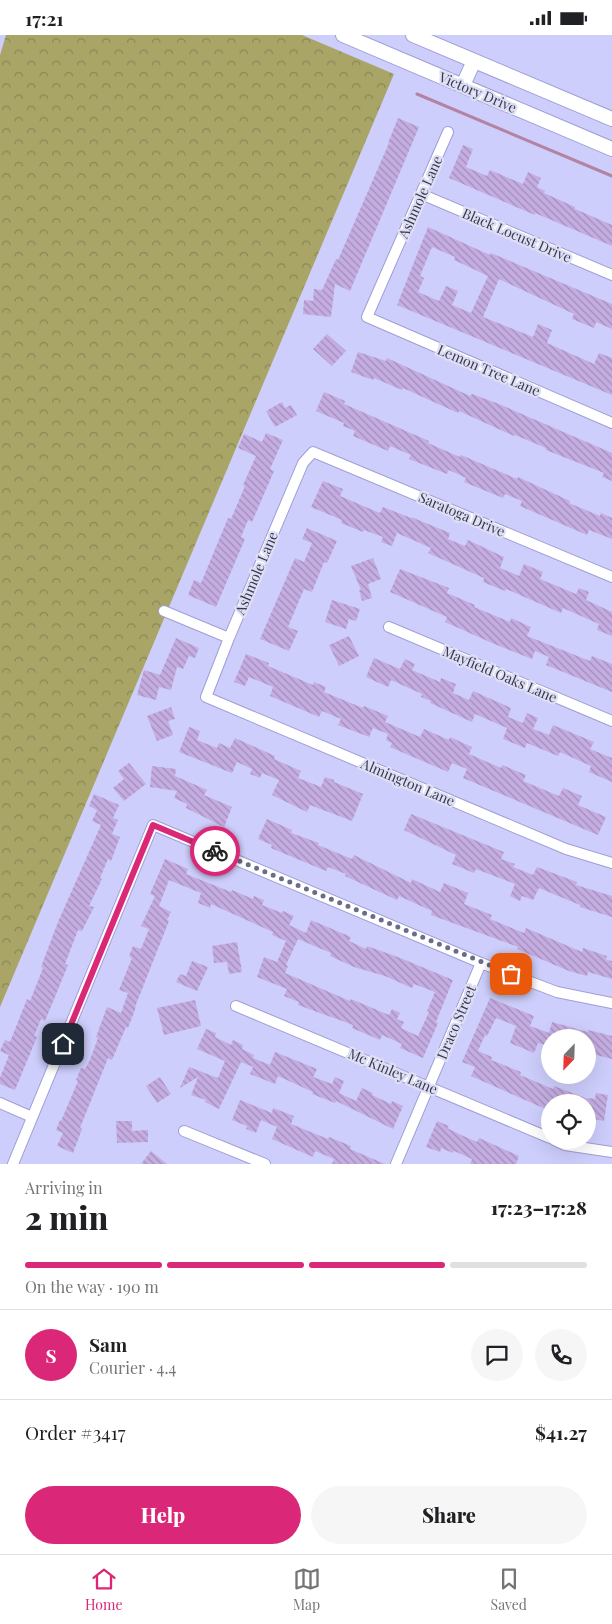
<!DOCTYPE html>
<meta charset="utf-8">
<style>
:root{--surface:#fff;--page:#f6f6f6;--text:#202124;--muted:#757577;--line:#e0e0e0;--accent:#db2777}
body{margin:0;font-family:"Playfair Display",serif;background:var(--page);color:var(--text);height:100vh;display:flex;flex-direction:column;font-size:19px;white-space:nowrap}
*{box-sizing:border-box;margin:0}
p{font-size:16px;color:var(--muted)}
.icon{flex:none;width:28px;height:28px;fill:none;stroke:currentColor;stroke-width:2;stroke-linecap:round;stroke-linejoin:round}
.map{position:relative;height:1129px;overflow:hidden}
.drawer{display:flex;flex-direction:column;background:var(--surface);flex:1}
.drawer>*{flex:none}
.needle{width:32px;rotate:203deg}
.controls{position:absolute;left:541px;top:994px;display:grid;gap:10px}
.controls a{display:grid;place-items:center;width:55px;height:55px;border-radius:50%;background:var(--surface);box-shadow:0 5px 20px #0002;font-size:25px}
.pin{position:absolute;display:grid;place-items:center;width:42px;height:42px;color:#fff;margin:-21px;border-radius:10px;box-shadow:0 2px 8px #0006}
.courier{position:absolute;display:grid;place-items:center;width:50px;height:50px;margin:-25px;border:4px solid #db2777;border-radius:50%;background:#fff;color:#222;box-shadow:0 1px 6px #0007}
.overview em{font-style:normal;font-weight:800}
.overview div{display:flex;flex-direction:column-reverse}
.overview{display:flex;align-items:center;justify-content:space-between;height:85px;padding:0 25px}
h1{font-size:32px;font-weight:800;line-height:38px}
.bar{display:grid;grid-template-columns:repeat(4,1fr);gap:8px 5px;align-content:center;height:60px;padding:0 25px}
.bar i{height:6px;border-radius:4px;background:var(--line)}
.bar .active{background:var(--accent)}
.bar p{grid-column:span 4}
.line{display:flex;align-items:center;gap:12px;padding:0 25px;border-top:1px solid var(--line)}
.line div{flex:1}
.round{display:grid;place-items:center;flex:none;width:52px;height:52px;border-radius:26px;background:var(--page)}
.action{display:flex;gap:10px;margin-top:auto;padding:10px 25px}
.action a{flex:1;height:58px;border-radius:30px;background:var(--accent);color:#fff;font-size:20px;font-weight:800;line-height:58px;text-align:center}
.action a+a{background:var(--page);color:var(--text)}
.status{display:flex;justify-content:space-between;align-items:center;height:35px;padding:0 25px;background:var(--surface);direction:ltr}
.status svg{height:14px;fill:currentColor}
.dock{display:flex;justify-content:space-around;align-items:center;height:70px;border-top:1px solid var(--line);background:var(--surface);font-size:14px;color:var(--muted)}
.dock a{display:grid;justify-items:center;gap:2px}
.dock .active{color:var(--accent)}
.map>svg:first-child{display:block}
.forest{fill:url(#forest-crowns)}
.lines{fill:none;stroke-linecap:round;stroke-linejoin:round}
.stream{stroke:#b383a4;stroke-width:3}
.building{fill:url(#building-back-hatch);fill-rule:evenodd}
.minor-casing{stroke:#9f9ed5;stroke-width:12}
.major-casing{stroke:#9f9ed5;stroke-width:16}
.minor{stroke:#fff;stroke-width:10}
.major{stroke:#fff;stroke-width:14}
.done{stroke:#6c6c8a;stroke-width:5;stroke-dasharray:0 9}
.route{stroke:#db2777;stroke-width:6}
.labels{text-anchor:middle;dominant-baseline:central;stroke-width:4.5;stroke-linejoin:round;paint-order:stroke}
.street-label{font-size:14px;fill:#37374d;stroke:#dedef5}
</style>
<div class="status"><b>17:21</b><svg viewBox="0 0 49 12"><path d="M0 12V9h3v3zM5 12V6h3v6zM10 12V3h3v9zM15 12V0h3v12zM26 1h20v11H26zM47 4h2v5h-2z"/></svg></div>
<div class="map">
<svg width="612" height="1129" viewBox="0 0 612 1129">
<defs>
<pattern id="forest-crowns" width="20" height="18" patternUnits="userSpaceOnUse" patternTransform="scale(1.25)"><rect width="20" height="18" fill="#a9a567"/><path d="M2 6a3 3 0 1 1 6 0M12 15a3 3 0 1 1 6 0" fill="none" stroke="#8a8757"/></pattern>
<pattern id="building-back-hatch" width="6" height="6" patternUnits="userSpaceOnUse" patternTransform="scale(1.25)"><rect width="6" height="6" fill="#c5ade2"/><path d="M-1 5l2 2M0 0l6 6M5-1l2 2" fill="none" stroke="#a18eb9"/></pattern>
</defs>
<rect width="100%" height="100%" fill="#cecefc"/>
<!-- forest -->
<path class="forest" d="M6,0H302L394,39L0,972V20Z"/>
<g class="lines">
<!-- stream -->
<path class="stream" d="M417,59L612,141"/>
</g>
<!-- building -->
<path class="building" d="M398,83L419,92L350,256L335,249L331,282L303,279L304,265L313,266L314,254L322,255L336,224L338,225L389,108H388Z
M463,110L473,114L466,132L487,141L490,135L523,149L528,137L541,143L537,152L545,156L544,158L575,172V174L612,190V211L535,178V180L449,143Z
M428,192L490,220L491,218L612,269V294L596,287L594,293L572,284L574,279L499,244L483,282L533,302L538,289L552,295L547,308L594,329L599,318L612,323V360L397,270ZM432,212L455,222L454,225L488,241L471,278L452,270L458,256L446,251L439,266L418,257L424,243L420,241Z
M327,299L346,316L332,331L313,314Z
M358,317L386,326L387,323L470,361L472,359L499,369L612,418V446L602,442L604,438L546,415V413L515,400L514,401L459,376L458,378L403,353L402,355L374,343L373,345L351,337Z
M324,357L345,366L344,369L429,406L428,408L460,422L461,420L517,444L518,442L570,466L569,468L600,481L601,478L612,483V504L589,495L587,500L520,471L522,466L505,459L503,463L464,447L466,443L449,435L447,439L409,424L411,420L390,411L388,416L353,401L355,396L343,391L344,388L316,376Z
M282,367L285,373L291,370L297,380L275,392L266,376Z
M266,398L283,405L270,434L274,436L252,487L248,485L241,502L245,504L216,572L188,560L194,545L201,548L228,483L231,484L245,451L243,450L256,421L238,413L244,399L262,407Z
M323,446L343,454L340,461L380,478L383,472L411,483V482L450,498L448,504L465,511L468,505L487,514L504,522L500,533L519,541L524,529L543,537L540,544L576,559L579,553L589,557L586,565L612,577V601L597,595L599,589L563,573L561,578L506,554L505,556L483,547L484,543L428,518L431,513L397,498L392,511L381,507L383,502L364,495L363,497L341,488L342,485L311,472Z
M307,493L337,506L327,528L324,527L312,557L304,554L288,592L298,596L289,616L260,604L295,523L304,527L312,508L302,504Z
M373,523L381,544L368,549L372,563L362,566L359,555H361L351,531Z
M400,534L449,553L447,558L475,570L474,572L510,587L511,583L531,592L527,601L590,626L592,621L612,629V657L546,630L549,622L535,616L532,624L492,608L445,587L447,582L390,557Z
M332,565L360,574L356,586L349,584L346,594L325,587Z
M349,601L359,621L339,631L329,610Z
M176,603L199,613L195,623L189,621L183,634L177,632L171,655L159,652L156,665L137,660L144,635L160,640Z
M246,619L269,628L268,631L313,650L314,647L326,652L324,657L363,673L364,671L388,681L385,687L420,702L424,694L449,705L450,702L472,712L469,719L501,733L502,730L526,740L523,746L559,761L563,753L582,761L578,770L606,782L598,800L463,743L467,734L452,728L448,737L390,712L392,708L386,705L388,699L373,693L369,702L338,690L341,684L322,676L319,682L270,661L273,652L249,642L245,651L234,647Z
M374,623L400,634L405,624L415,629L412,635L440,647L441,643L456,649L453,658L469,665L473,656L511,673L508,682L523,688L527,678L538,683L533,694L549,700L553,690L594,707L590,714L612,723V747L589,737L591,731L560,717L558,721L527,708L525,713L503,704L507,693L475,679L472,687L430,668L431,666L421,662L422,659L391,645L388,652L366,642Z
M171,672L175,684L168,686L173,700L157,706L147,681Z
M189,692L200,696L197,705L217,713L219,708L230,713L235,703L275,721L274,724L301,736L298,743L321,752L325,742L334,745V747L363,759L352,786L310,770L307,777L272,760L279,745L262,738L260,743L250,739L252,734L237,727L232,738L179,717Z
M129,728L146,749L124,766L113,753L124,744L118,736Z
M152,731L176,734L175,741L207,755L204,760L232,772L224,792L186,773L187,769L174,763L177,756L150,752Z
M94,759L119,770L113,783L118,785L112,799L120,802L111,826L108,824L100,843L102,844L89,871L94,872L82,896L78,895L65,929L68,930L50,974L45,986L41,984L34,1001L37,1002L15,1055L0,1049V1043L9,1020L0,1016L5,1005L10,1007L27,964L30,966L43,933L41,932L58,887L101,790L92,786L97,775L89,771Z
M411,779L504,817L501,824L515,829L513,832L533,840L537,832L577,847L576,850L612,861V882L580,872V870L539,853L533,865L522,861L520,866L510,861L515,849L476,834L474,838L452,829L456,820L404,795Z
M267,784L292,795L291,798L319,808L318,810L352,824L354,820L411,848L412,844L440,857L444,848L468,858L464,869L492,880L490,884L524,898L526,893L582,917L583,913L607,921L606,925L612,926V944L588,937L587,941L569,936L517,914L518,912L431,880L432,876L399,861L397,865L345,841L346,839L328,832L326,836L271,813L272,810L258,804Z
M165,824L188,834L186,839L231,857L232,855L253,864L254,861L264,865L262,870L282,878L283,876L294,881L289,890L306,898L311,885L351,902L349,906L366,914L367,911L398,922L453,945L436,987L438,988L423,1023L400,1013L402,1009L382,1000L380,1005L352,993L353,990L298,970L299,967L284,961L287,954L257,942L264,922L277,927L286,906L272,900L273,897L211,869L210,873L198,868L201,858L169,845L159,871L171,877L167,885L169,886L135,972H136L128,993L126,992L112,1025L108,1023L80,1093L82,1094L73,1118L57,1111L63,1098L56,1095L60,1085L61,1086L78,1046L76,1045L81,1033L85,1034L90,1025L98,1003L96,1002L107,972L121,978L128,958L119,955L132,923L129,921L133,911L141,914L149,894L141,891L155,861L150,859ZM298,904L331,918L330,921L354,932L385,941L412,953L414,949L435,957L427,976L429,977L418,1001L401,993L404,987L397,984L400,978L392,974L389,980L351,964L350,966L285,938L288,931L286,930Z
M237,907L242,937L229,939L227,927L214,928L212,911Z
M192,926L208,932L197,956L176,947L180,939L186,941Z
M490,963L534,981L530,991L549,998L552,987L588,997V995L612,1001V1024L588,1018V1002H550V1011L538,1008L534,1018L510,1008L516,991L496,983L487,1001L485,1000L478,1016L492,1022L491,1025L521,1037L520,1040L553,1054L554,1051L588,1064V1063L595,1064L596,1058L608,1060L604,1086L588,1083V1068H550V1076L471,1041L475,1032L462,1027Z
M195,965L201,991L164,1000L157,973Z
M206,994L216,998L215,1002L231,1010L233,1005L243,1010L242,1014L254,1020L253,1023L270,1030L275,1017L317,1034L313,1042L332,1049L335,1042L344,1046L339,1058L356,1066L362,1053L373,1058L372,1060L391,1069L392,1066L403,1071L393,1094L336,1066L335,1068L312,1059L313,1057L278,1041L275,1049L250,1039L253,1032L241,1027L219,1074L205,1067L206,1065L191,1060L198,1042L180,1053L189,1032L218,1043L225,1026L197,1014Z
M160,1042L171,1059L157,1068L146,1051Z
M240,1065L272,1078L273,1073L294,1081L291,1089L328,1104L329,1102L351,1111L350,1114L385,1129H332L334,1124L315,1116L313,1122L272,1104L277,1092L261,1085L256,1098L246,1094L247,1091L232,1085Z
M116,1086H132V1096L148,1095V1107L117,1108Z
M437,1086L449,1091L447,1093L461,1100L477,1107L479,1103L519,1121L516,1129H470L472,1124L454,1116L453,1118L441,1113L440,1117L426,1112Z
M151,1116L167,1129H141Z"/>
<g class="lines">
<!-- minor casing -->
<g class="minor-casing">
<path id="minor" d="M448,97L367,282L612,388
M421,159L612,240
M612,542L313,417L303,428L229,603L206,662L566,814L612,828
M164,576L229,603
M389,592L612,686
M236,971L550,1103
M0,1068L32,1082
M184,1096L265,1129
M554,1105L565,1110L612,1117
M13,1129L153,790L481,928L557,957L612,968
M396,1129L481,928"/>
</g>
<!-- major casing -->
<g class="major-casing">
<path id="major" d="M343,0L612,114
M413,0L612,84
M463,50L474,26"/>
</g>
<!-- minor -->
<use href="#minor" class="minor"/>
<!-- major -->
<use href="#major" class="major"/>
</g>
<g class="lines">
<!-- done -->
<path class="done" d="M215,816L511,939"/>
<!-- route -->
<path class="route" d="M63,1009L153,790L215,816"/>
</g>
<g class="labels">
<!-- street labels -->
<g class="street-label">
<text transform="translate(478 57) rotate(23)">Victory Drive</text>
<text transform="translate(420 162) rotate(-66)">Ashmole Lane</text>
<text transform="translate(517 200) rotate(23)">Black Locust Drive</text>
<text transform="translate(489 335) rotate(23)">Lemon Tree Lane</text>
<text transform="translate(462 479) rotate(23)">Saratoga Drive</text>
<text transform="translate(256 538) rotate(-67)">Ashmole Lane</text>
<text transform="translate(500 639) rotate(23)">Mayfield Oaks Lane</text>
<text transform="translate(408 747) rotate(23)">Almington Lane</text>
<text transform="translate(456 987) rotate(-67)">Draco Street</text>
<text transform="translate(393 1036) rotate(23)">Mc Kinley Lane</text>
</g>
</g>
</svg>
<div class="controls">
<a><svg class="needle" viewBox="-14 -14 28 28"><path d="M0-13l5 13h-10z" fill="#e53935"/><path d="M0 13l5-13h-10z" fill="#757577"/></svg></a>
<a><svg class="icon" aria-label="locate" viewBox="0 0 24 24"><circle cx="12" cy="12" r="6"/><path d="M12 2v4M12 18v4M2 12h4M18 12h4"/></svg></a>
</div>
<div class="pin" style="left:511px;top:939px;background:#ea580c"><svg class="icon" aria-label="bag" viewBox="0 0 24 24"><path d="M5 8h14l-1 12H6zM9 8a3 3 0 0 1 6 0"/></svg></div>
<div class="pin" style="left:63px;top:1009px;background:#1f2937"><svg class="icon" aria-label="home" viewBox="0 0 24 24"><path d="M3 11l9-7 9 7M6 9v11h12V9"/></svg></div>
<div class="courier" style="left:215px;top:816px"><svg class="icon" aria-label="bike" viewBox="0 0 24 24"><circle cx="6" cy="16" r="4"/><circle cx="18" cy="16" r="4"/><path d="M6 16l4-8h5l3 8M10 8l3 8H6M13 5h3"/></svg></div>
</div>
<section class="drawer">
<div class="overview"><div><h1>2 min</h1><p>Arriving in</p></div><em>17:23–17:28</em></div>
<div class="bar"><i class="active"></i><i class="active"></i><i class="active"></i><i></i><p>On the way · 190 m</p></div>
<div class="line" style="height:90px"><b class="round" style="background:var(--accent);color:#fff">S</b><div><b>Sam</b><p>Courier · 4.4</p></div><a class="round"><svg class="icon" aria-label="chat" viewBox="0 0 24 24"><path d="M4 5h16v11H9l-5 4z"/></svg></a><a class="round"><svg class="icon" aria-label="phone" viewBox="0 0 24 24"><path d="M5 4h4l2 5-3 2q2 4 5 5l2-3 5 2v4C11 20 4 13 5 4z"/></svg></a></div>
<div class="line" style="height:65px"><div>Order #3417</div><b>$41.27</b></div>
<div class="action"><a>Help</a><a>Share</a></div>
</section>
<nav class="dock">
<a class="active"><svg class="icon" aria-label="home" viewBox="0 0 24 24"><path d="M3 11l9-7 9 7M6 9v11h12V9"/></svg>Home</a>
<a><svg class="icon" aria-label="map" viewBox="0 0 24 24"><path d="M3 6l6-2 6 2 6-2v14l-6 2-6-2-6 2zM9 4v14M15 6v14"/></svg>Map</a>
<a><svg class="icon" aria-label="saved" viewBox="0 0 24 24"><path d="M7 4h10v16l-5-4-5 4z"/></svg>Saved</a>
</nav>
